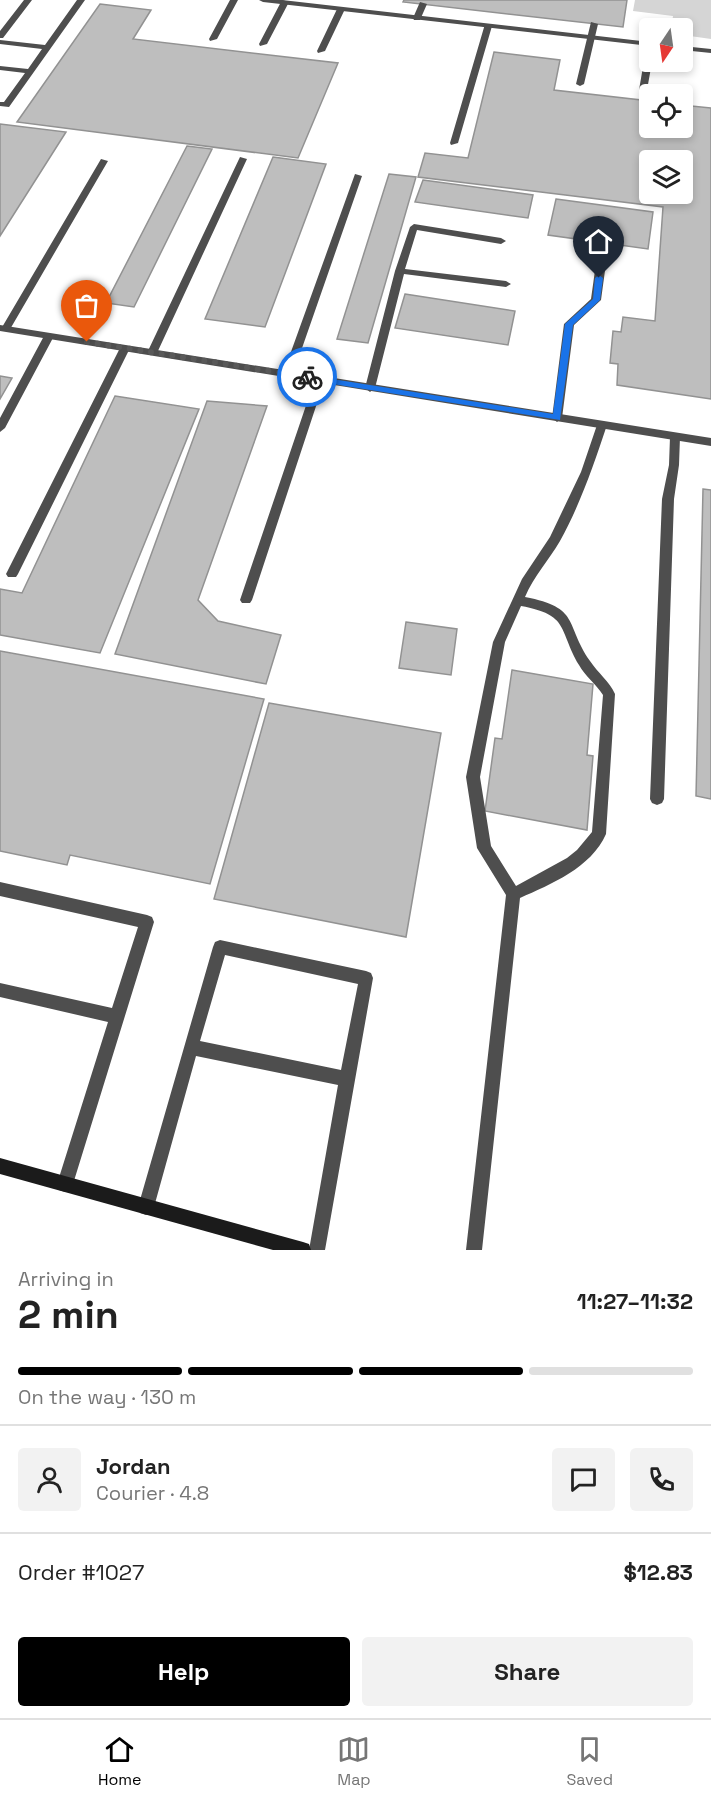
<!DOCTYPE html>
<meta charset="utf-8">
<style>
:root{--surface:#fff;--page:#f2f2f2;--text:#222;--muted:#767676;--line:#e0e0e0;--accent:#000}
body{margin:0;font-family:"Space Grotesk",sans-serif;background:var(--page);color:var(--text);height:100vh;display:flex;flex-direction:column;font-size:22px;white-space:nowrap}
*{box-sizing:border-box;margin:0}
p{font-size:20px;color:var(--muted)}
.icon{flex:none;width:33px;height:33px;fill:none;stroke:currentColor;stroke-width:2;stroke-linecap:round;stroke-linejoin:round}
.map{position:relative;height:1250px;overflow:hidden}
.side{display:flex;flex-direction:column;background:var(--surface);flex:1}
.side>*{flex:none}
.needle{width:39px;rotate:193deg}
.controls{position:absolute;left:639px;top:18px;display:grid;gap:12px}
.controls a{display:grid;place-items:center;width:54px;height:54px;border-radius:6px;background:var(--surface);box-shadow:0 3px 9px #0003;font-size:30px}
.pin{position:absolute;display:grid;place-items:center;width:51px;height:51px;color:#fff;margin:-62px -26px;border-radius:50% 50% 50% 0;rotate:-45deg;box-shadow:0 0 6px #0007}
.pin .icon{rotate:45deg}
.courier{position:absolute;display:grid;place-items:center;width:60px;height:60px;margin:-30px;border:4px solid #1a73e8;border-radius:50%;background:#fff;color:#222;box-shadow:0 2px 8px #0007}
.head em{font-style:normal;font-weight:700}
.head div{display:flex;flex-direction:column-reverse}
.head{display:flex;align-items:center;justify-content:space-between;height:102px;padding:0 18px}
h1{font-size:39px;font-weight:700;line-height:45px}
.bar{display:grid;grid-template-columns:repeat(4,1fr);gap:9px 6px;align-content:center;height:72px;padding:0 18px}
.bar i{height:8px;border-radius:4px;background:var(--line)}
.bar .current{background:var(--accent)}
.bar p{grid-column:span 4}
.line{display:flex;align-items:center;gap:15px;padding:0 18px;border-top:2px solid var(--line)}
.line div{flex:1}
.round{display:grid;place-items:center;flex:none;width:63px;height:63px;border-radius:6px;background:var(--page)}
.primary-button{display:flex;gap:12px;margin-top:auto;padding:12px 18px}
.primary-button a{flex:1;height:69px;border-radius:6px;background:var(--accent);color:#fff;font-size:24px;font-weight:700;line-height:69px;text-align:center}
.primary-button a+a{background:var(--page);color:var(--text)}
.tabs{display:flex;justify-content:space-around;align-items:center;height:84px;border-top:2px solid var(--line);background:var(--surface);font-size:16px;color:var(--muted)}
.tabs a{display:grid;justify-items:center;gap:3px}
.tabs .current{color:var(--accent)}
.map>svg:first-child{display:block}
.green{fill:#d5d5d5}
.building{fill:#bebebe;stroke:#929292;stroke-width:1.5;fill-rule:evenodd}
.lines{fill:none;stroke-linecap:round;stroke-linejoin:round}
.service{fill:#4e4e4e;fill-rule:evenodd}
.minor{fill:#4e4e4e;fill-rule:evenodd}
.secondary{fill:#1b1b1b;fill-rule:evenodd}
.route{fill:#1a73e8}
.done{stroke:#595959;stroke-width:6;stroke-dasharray:0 10.8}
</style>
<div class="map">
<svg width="711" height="1250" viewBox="0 0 711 1250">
<rect width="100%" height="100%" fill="#fff"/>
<!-- green -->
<path class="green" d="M635,0H711V39L683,35L682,28H671L673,16L633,11Z"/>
<!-- building -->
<path class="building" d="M404,0H627L623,27L403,2Z
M100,4L151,10L133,39L338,63L298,158L17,122Z
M494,52L560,60L554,90L650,101V128H682V105L711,108V399L617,385L618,364L610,363L613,331L621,332L623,317L655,321L663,207L418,177L425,153L468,158ZM650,160H682V194H650Z
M0,124L66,132L0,236Z
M187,146L212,149L134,307L106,303Z
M273,157L326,164L265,327L205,319Z
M389,174L416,177L368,343L337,339Z
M423,180L533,195L528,218L415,202Z
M556,199L653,212L648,249L548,235Z
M405,294L515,311L508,345L395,328Z
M0,376L12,378L0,399Z
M115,396L199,409L100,653L0,635V589L22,593Z
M207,401L267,406L198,600L218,621L281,635L266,684L115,654Z
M703,489L711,490V799L696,796Z
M406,622L457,629L451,675L399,668Z
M0,651L264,699L210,884L70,855L67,865L0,851Z
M512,670L593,684L587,755L593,756L587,830L485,811L495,738L502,739Z
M269,703L441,733L406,937L214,899Z"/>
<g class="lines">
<!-- service -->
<path class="service" d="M24,0H32L3,38H0V31Z
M77,0H85L9,107L0,106V102H4L25,73L0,70V66L28,69L42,49L0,44V40L45,45Z
M230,0H238L217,39L210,41L209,39Z
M282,0L289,2L267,44L260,46L259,44Z
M420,2L427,4L420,20H414L413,18Z
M338,7L345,9L325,51L318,53L317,51Z
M591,22L598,24L584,84L580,86L576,84Z
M485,24L492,26L458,143L451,145L450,143Z
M650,47V62H652L647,90L643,92L639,90L646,49Z
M240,157L247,159L157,353L155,355H149L147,353Z
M101,159L108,161L9,331H3L1,329Z
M355,174L362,176L293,374L288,378L284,376L283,374Z
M414,224L501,238L506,241L501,244L417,230L405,269L506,281L511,284L506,287L404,274L375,388L370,392L365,388L395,271L410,227Z
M602,253L607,256L601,300L574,325L562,418L557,422L552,418L564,324L591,299L597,256Z
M49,333L54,336L5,428L0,432V418L44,336Z
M125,345L130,348L18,574L16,577H8L6,574L120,348Z
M320,375L325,379L252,600L250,603H242L240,600L315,379Z
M602,421L607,425C594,464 580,505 560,541C549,560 534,576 525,597C581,608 564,623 590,661C598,673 609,681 615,694L606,834C591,868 551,884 520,898L482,1250H466L506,895L477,848L466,777L493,642L522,579L550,537L581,472L597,425ZM521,606C570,615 558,629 579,665C585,676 596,684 603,695L592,832L577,850L567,858L516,886L491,846L480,777L505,642Z
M675,433L680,437L679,465L674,499L664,799L662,803L657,805L652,803L650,799L662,499L669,465L670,437Z
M0,882L147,915L152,917L154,922L73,1184L71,1190L65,1192L59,1190L57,1184L108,1022L0,997V983L112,1008L138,927L0,896Z
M220,940L366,971L371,973L373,978L325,1250H309L338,1085L196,1056L154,1207L152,1213L146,1215L140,1213L138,1207L213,947L215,942ZM225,955L358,984L341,1070L200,1041Z"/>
<!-- minor -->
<path class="minor" d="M259,0H282L650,42V46L263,2Z
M682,46L711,49V53L682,50Z
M0,325L711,438V446L0,331Z"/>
<!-- secondary -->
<path class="secondary" d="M0,1158L303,1242L309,1244L311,1250H273L0,1174Z"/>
</g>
<!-- route -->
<path class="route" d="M599,275L603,278L600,300L573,325L560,420L307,380L303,377L307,375L553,414L565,324L593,299L595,278Z"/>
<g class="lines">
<!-- done -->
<path class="done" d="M87,342L307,377"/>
</g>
</svg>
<div class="controls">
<a><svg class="needle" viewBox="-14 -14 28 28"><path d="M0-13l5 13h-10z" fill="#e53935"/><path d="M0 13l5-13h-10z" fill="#767676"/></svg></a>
<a><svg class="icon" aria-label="locate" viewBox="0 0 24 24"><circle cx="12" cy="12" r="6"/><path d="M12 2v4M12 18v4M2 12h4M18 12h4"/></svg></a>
<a><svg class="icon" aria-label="layers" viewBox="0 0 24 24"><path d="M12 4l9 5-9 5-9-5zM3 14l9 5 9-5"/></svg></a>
</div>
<div class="pin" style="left:87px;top:342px;background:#ea580c"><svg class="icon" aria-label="bag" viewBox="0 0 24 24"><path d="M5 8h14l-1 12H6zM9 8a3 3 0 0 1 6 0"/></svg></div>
<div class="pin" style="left:599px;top:278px;background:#1f2937"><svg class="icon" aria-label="home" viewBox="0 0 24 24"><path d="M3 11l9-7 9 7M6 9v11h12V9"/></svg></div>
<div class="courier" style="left:307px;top:377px"><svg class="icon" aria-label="bike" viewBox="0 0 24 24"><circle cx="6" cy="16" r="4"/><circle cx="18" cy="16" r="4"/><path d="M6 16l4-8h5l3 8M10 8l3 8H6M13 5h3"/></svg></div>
</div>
<section class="side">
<div class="head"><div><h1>2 min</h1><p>Arriving in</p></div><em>11:27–11:32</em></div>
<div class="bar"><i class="current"></i><i class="current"></i><i class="current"></i><i></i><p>On the way · 130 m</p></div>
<div class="line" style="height:108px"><a class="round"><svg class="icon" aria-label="person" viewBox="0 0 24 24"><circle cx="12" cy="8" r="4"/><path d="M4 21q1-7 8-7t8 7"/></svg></a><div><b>Jordan</b><p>Courier · 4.8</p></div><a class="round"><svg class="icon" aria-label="chat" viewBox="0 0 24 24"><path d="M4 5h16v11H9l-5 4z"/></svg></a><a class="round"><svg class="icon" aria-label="phone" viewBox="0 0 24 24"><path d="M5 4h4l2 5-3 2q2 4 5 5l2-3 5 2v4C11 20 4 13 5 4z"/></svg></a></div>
<div class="line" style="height:78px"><div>Order #1027</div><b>$12.83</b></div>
<div class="primary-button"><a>Help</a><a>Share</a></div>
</section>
<nav class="tabs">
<a class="current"><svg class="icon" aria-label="home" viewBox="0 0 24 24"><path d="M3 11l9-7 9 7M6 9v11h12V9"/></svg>Home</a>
<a><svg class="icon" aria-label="map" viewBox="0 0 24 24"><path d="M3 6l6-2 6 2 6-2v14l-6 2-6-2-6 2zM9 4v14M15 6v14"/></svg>Map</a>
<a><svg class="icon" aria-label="saved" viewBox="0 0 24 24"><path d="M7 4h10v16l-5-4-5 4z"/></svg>Saved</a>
</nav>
